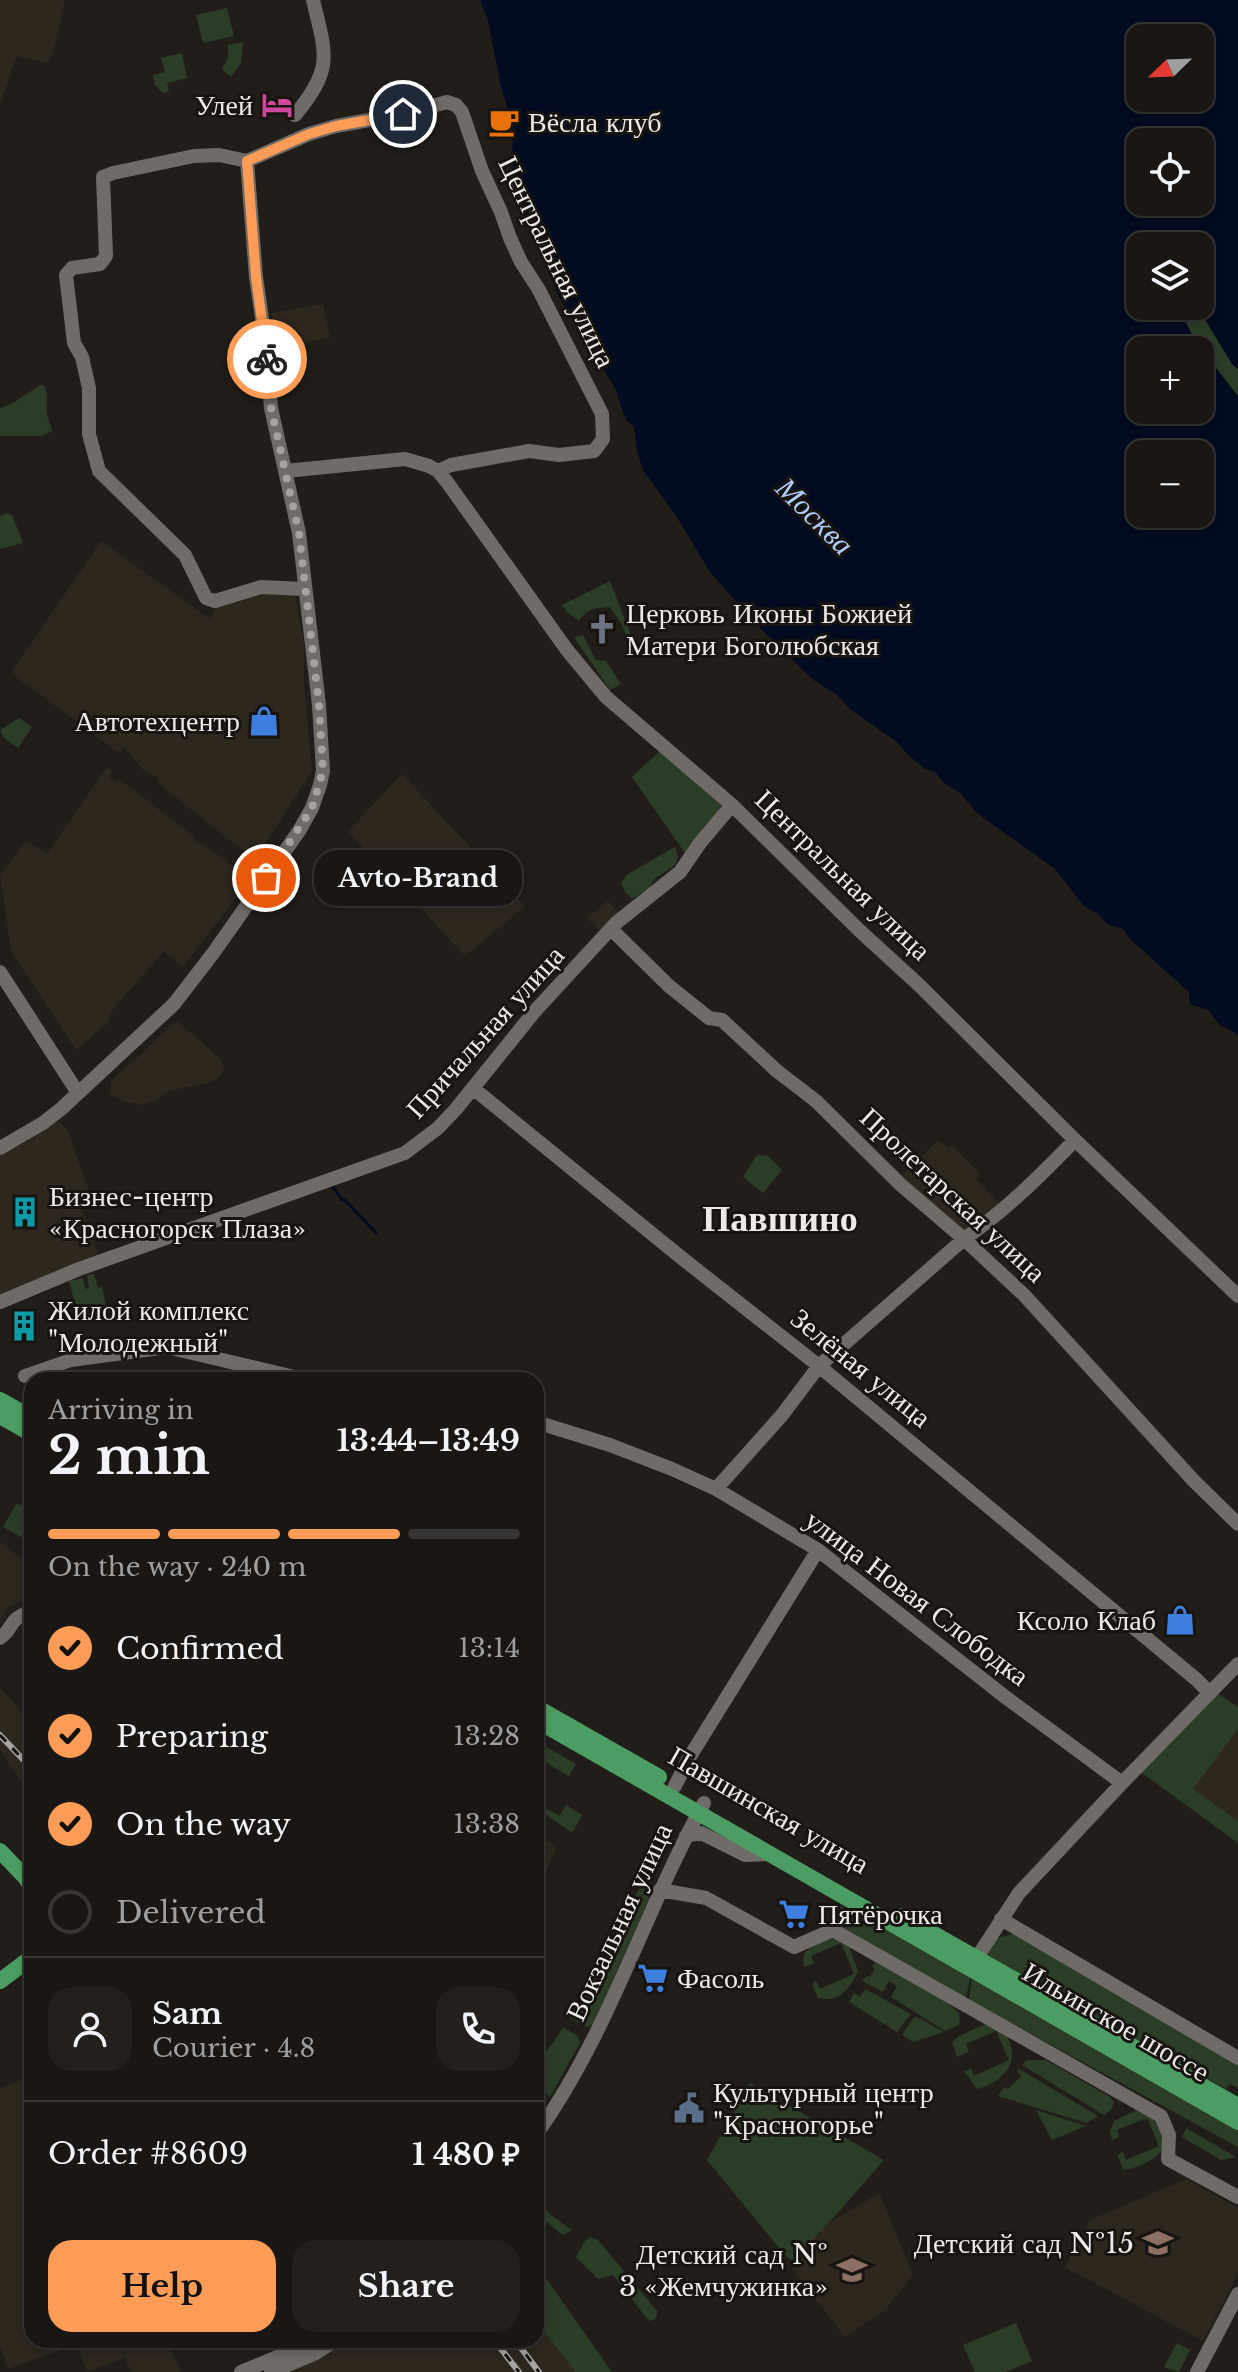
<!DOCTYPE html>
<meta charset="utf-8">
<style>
:root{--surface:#191614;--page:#221f1d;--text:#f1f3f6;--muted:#9f9fa0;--line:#373534;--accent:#fd9c56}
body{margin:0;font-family:"Libre Baskerville",serif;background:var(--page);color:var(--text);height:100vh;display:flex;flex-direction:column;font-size:30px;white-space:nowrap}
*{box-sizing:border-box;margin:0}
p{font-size:26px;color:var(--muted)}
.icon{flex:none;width:44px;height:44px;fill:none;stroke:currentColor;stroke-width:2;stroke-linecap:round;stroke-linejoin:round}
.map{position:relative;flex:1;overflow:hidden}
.panel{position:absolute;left:24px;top:1372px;width:520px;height:976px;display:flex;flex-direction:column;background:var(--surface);border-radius:24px;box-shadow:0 4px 12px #0003,0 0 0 2px var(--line)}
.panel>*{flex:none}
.needle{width:52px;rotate:247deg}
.buttons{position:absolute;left:1126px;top:24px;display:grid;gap:16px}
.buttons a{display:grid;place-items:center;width:88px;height:88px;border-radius:16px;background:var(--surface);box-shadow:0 4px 12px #0003,0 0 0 2px var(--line);font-size:40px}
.pin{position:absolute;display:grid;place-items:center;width:68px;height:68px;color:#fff;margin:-34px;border:4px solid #fff;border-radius:50%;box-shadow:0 2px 8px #0007}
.courier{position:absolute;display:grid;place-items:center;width:80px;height:80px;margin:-40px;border:6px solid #fd9c56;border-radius:50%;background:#fff;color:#222;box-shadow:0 2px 10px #0007}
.bubble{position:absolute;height:56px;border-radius:24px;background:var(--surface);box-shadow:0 4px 12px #0003,0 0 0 2px var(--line);font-size:26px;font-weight:700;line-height:56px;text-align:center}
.headline em{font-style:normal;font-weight:700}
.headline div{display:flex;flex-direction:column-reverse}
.headline{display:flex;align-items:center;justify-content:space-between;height:136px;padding:0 24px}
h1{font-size:52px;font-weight:700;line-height:60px}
.bar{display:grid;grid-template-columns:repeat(4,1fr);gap:12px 8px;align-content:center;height:96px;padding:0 24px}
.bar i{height:10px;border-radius:6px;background:var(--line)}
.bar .selected{background:var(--accent)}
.bar p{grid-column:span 4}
.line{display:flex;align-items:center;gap:20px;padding:0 24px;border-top:2px solid var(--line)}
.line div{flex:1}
.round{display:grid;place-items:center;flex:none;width:84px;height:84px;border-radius:24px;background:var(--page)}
ol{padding:0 24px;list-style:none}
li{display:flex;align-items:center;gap:24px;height:88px}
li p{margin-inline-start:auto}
li .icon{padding:8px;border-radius:50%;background:var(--accent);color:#111;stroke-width:4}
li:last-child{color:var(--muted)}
li i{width:44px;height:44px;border:4px solid var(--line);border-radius:50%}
.primary-button{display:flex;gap:16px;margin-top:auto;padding:16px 24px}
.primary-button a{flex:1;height:92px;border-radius:24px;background:var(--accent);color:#111;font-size:32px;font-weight:700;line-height:92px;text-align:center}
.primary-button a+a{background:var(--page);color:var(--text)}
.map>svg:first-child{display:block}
.built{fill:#2d271e}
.green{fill:#2b3d27}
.water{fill:#020b1f;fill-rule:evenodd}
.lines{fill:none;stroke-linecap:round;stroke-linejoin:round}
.stream{stroke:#020b1f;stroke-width:3}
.minor{stroke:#6f6b67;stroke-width:14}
.major{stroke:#4c9d63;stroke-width:16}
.rail-casing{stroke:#a7a5a2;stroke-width:6}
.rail{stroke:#181511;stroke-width:3;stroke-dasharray:9;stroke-linecap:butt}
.done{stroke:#a5a3a0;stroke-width:8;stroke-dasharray:0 14.4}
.route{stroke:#fd9c56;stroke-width:10}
.labels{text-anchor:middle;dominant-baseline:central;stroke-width:6;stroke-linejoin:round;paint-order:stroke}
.poi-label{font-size:28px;fill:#eceae8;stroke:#181511;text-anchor:start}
.street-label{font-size:28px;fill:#eceae8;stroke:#181511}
.water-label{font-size:30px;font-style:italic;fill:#afccfd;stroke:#181511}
.district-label{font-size:36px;font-weight:bold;fill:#eceae8;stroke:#181511}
</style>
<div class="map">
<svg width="1238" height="2372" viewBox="0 0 1238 2372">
<rect width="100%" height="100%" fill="#211e1a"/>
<!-- built -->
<path class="built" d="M0,0H65L53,55L47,63L16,56L0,106Z
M323,304L330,337L308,342L276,344L271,313Z
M101,541L210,619L219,602L258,595L295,592L304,645V684L312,771L255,860L159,784L158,778L144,771L124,747L119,753L11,673Z
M107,767L112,771L109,777L115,782L120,779L193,836L197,844H202L251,878L183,967L164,951L110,1013L109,1022L76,1050L11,951L0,875L25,842H29L47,854Z
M402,774L525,906L465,956L348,831Z
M608,901L619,914L600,930L587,918Z
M177,1021L222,1060L224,1068L220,1076L212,1082L168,1091L157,1100L144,1105L126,1102L110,1095L111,1081Z
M58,1121L67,1129L94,1205L82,1210L99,1256L0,1296V1155L26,1142Z
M938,1140L948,1148L953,1147L980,1174L976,1179L1002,1206L962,1234L901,1176Z
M0,1542L25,1561L32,1558V1599L9,1606L0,1622Z
M0,1688L32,1722V1797L0,1750Z
M1238,1729V1821L1193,1789Z
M536,1834L557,1847L536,1894Z
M32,2076V2340H158L161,2347L169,2344L181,2372H131L125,2358L87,2372L77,2345L8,2369L0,2346V2088Z
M1186,2179L1238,2208V2274L1203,2341L1065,2267L1090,2220Z
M879,2193L913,2275L885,2310L845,2337L789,2265L828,2224Z
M536,2320L575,2372H286L348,2340H385L420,2348L427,2340H536Z"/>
<!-- green -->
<path class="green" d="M227,8L234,36L203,43L196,15Z
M243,42L241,63L231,77L222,69L228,58V45Z
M182,53L187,78L167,83L169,92L163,93L155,85L153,75L165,72L161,58Z
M1177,306H1197L1232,364L1238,369V396L1197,344Z
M40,385L44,386C50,395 45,402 47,412C47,419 51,424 52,431L42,436H0V408L13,403Z
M6,513L12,515L23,543L0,549V516Z
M610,581L637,651L633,652L621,623L610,607C596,609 587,607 579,621L567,612L562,605Z
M583,635L596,660L606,661L621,684L610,690L574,637Z
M19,718L32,727L18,748L4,738L0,730Z
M662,749L722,802L718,815L687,856L632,777Z
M675,847L678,856L675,865L654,879L649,888L632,899L625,892L621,882L628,874Z
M757,1155L768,1156L782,1170L763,1193L743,1177Z
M94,1274L98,1288L102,1287L106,1305L77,1312L69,1281L83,1278L85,1289L89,1288L87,1275Z
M17,1503L32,1511V1543L3,1527Z
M1218,1694L1238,1707V1729L1193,1789L1238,1821V1843L1138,1770Z
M536,1741L576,1764L569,1776L536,1757Z
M566,1805L582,1815L574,1830L571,1832L542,1812L544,1807L559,1816Z
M642,1884L649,1889L651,1895L593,2024L587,2027L568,2017Z
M832,1902L872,1921L970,1978L966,1998L835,1923L831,1905Z
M1013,1934L1238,2064V2088L1230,2084L1226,2089L984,1955L991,1940Z
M836,1937L848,1944L858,1971C850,1989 839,2003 818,1998L812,1984L816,1981L820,1989L854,1974L841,1943L811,1956L814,1963L805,1967C796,1947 822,1943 836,1937Z
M875,1962C892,1971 949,1998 958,2013C961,2018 960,2019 959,2025L945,2031L891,1997L897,1986L889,1981L883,1992L862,1981L867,1976L870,1977L875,1968L872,1967Z
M972,1979L1238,2131V2147L969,2000Z
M865,1989L911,2014L897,2032L849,2002L854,1993L860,1997Z
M915,2016L944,2032L913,2042L902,2035Z
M988,2023C993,2026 1000,2029 1004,2033C1007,2035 1009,2041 1010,2044C1019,2067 997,2084 977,2089L964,2071L971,2069L974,2076L1009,2060L996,2031L966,2044L969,2052L957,2057L952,2042L959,2036Z
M563,2027L578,2036L580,2043L550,2097L536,2082V2062L553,2043Z
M1027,2060H1046L1110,2097L1114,2102L1111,2110L1104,2115L1022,2065Z
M1019,2069L1098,2116L1087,2123L998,2096L1004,2087L1008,2089L1021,2076L1017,2071Z
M750,2083L884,2160L828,2224L792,2261L784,2254L707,2160Z
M1036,2110L1086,2126L1052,2140Z
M1137,2110L1154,2118C1165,2141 1169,2153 1143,2164C1136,2167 1131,2169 1124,2170L1117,2155L1123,2152L1126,2160L1159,2146L1147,2118L1117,2130L1119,2137L1112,2140L1110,2131L1114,2121Z
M1186,2128L1236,2157L1221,2160L1182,2137Z
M536,2199L552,2216L572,2230L562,2235L547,2222H536Z
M590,2237L598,2240L658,2312L655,2319L649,2321L613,2275L598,2279L576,2257L585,2241Z
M536,2264L612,2372H575L536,2320Z
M1016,2323L1032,2361L1005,2372H975L963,2345Z
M1177,2343L1190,2350L1179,2372L1164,2367Z"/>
<!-- water -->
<path class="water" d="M480,0H1238V369L1232,364L1197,306H1200V246H1140V306H1177L1197,344L1238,396V1035L1219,1024L1208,1010L1190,1004L1189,992L1131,940L1123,929L1107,924L1099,915L1084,906L1055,869L977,813L960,793L944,783L936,773L924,768L907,754L897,742L851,710L837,695L812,679L750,618L710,572L680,522L643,470L637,451L634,427L626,420L615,388L559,297L529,226L516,190L512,159L513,125L501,87L488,20ZM1140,38H1200V98H1140ZM1140,142H1200V202H1140ZM1140,350H1200V410H1140ZM1140,454H1200V514H1140Z"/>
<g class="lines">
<!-- stream -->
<path class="stream" d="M331,1184L342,1200H345L376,1233"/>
<!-- minor -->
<path class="minor" d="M295,115C334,68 326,55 313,0
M247,161L309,134L336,126L403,114L447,102L456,105L462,112L482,171L501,212L510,238L521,262L539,290L602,414L603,439L594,451L559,455L529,451L451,465L438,471
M247,161L219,155L194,156L113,173L103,177L106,256L100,264L72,268L66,275L74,343L82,357L89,388V434L99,471L185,555L206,598L215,601L261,587L304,589
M286,471L405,459L429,466L438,471L447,482L567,650L606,697L732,805L860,931L919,985L1075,1140L1238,1296
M611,929L669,986L709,1018L722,1020L777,1071L816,1101L901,1185L964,1239L1024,1295L1194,1481L1238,1524
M0,972L78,1093
M474,1089L683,1259L819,1366L1197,1680L1210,1693
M0,1148L43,1123L61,1109L174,1004L214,952L299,831L312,808L320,785L323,771L319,705L299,533L271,408L264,332L256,277L247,161
M0,1302L79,1269L405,1153L438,1128L456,1109L535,1011L616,923L680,872L700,843L732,805
M25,1376L71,1360L167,1347L307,1380
M536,1422L610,1445L672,1469L716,1489L818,1550L1004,1696L1122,1783
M716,1489L782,1415L819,1366L964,1239C1006,1210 1040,1176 1075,1140
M0,1638C16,1626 6,1620 32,1611
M675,1786L689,1758L818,1550
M686,1836L701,1833L745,1855L771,1854
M660,1890L706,1898L794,1947L833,1930L1161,2116L1169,2135L1168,2159L1238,2197
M1001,1919L1238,2058
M976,1959L1019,1893L1122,1783L1238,1664
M536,2135C609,2033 644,1912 704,1803
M241,2372L299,2348L309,2340
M271,2372L316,2353L336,2340
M1197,2372L1238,2294"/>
<!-- major -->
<path class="major" d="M0,1400L32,1418
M0,1416L32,1434
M536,1707L659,1777
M536,1720L1238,2122
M0,1851L25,1877L32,1888
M902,1916L1238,2106
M0,1981L32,1957"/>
<!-- rail casing -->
<g class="rail-casing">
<path id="rail" d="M0,1735L32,1769
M494,2340L519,2372
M515,2340L539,2372"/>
</g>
<!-- rail -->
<use href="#rail" class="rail"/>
</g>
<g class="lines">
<!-- done -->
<path class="done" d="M266,878L312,808L323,771L319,705L299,533L271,408L267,359"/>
<!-- route -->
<path class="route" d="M267,359L256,277L247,161L309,134L336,126L403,114"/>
</g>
<!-- icons -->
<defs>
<g id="hotel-bare" transform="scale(2.4)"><path d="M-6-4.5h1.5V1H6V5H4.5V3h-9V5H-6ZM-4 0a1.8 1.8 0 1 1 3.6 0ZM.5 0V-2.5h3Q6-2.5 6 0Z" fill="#d1479c" stroke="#181511" stroke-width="2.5" paint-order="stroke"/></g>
<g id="cafe-bare" transform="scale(2.4)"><path d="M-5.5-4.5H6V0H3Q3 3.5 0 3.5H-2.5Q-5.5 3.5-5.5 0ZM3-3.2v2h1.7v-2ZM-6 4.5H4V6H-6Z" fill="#e8710a" stroke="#181511" stroke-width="2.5" paint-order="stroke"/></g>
<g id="church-bare" transform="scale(2.4)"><path d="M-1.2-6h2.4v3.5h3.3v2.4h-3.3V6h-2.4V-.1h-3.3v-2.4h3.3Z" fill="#6b7280" stroke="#181511" stroke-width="2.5" paint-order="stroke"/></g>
<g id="shop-bare" transform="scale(2.4)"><path d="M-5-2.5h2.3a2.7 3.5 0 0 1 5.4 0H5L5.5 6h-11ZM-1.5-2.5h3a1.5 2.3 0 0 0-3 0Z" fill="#3f7fe0" stroke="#181511" stroke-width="2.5" paint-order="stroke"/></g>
<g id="building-bare" transform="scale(2.4)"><path d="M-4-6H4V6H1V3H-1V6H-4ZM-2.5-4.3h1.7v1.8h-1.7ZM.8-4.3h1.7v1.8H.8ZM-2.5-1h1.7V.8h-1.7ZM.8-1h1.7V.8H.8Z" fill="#0f9aa8" stroke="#181511" stroke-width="2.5" paint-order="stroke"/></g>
<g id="supermarket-bare" transform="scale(2.4)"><path d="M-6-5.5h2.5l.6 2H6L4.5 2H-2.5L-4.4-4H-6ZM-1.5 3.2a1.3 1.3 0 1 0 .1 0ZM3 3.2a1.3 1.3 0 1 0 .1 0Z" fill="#3f7fe0" stroke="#181511" stroke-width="2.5" paint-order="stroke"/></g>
<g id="civic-bare" transform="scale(2.4)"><path d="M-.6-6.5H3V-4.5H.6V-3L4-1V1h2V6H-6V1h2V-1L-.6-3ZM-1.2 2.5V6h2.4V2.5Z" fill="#5c6f8a" stroke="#181511" stroke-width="2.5" paint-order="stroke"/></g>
<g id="school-bare" transform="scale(2.4)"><path d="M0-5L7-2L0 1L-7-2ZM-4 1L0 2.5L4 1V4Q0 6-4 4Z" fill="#8d6e63" stroke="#181511" stroke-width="2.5" paint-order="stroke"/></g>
</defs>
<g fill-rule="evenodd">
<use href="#hotel-bare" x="277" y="105"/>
<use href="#cafe-bare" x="504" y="122"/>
<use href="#church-bare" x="602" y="629"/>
<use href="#shop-bare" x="264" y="721"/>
<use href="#building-bare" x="25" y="1212"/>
<use href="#building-bare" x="24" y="1326"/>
<use href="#shop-bare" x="1180" y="1620"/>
<use href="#supermarket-bare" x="794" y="1914"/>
<use href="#supermarket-bare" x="653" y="1978"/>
<use href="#civic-bare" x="689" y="2108"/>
<use href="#school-bare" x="1158" y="2243"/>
<use href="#school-bare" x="852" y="2270"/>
</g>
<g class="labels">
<!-- poi labels -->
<g class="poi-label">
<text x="253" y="105" text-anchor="end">Улей</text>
<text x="528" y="122">Вёсла клуб</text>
<text x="626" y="613">Церковь Иконы Божией<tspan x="626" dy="32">Матери Боголюбская</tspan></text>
<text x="240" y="721" text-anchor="end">Автотехцентр</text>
<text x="49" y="1196">Бизнес-центр<tspan x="49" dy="32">«Красногорск Плаза»</tspan></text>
<text x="48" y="1310">Жилой комплекс<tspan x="48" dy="32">"Молодежный"</tspan></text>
<text x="1156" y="1620" text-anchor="end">Ксоло Клаб</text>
<text x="818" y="1914">Пятёрочка</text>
<text x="677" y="1978">Фасоль</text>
<text x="713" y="2092">Культурный центр<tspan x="713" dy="32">"Красногорье"</tspan></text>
<text x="1134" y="2243" text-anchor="end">Детский сад №15</text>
<text x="828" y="2254" text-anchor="end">Детский сад №<tspan x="828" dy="32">3 «Жемчужинка»</tspan></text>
</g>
<!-- street labels -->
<g class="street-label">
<text transform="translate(557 262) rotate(64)">Центральная улица</text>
<text transform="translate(843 875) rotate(44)">Центральная улица</text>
<text transform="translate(485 1032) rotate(-48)">Причальная улица</text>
<text transform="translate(953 1195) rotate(43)">Пролетарская улица</text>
<text transform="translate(861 1368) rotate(39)">Зелёная улица</text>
<text transform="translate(917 1598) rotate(37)">улица Новая Слободка</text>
<text transform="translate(769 1810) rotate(30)">Павшинская улица</text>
<text transform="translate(619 1922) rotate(-65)">Вокзальная улица</text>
<text transform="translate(1116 2022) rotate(30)">Ильинское шоссе</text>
</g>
<!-- water labels -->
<g class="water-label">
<text transform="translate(815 516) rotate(45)">Москва</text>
</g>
<!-- district labels -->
<g class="district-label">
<text x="780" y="1218">Павшино</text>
</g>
</g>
</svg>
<div class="buttons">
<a><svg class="needle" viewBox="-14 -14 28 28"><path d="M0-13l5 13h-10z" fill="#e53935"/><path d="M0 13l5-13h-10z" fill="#9f9fa0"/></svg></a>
<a><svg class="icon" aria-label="locate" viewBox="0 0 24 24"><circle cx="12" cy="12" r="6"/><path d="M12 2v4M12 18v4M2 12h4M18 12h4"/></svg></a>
<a><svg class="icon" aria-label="layers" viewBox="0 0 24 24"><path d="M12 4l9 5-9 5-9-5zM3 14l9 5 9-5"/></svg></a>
<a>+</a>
<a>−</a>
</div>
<div class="pin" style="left:266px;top:878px;background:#ea580c"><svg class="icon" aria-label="bag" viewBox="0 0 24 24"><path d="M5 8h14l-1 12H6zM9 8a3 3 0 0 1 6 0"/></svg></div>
<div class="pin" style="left:403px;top:114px;background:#1f2937"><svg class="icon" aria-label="home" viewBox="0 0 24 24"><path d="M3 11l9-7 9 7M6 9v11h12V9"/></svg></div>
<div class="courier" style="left:267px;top:359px"><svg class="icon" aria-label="bike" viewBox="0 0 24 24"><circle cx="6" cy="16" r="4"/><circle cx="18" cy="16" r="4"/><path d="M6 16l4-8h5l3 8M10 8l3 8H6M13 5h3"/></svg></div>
<div class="bubble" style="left:314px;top:850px;width:208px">Avto-Brand</div>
<section class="panel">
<div class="headline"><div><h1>2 min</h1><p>Arriving in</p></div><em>13:44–13:49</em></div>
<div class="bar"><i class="selected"></i><i class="selected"></i><i class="selected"></i><i></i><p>On the way · 240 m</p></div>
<ol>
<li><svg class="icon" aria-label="check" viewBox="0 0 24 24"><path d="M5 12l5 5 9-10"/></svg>Confirmed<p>13:14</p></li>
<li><svg class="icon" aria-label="check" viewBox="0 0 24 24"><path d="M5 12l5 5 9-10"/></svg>Preparing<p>13:28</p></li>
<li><svg class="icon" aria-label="check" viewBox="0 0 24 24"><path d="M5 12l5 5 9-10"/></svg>On the way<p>13:38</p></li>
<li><i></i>Delivered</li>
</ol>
<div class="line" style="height:144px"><a class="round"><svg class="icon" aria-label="person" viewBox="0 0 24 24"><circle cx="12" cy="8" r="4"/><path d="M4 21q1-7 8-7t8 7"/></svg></a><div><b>Sam</b><p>Courier · 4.8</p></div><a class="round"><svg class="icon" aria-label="phone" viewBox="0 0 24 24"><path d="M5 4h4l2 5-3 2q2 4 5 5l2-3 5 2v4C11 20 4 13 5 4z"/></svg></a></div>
<div class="line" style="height:104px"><div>Order #8609</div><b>1 480 ₽</b></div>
<div class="primary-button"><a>Help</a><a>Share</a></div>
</section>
</div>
